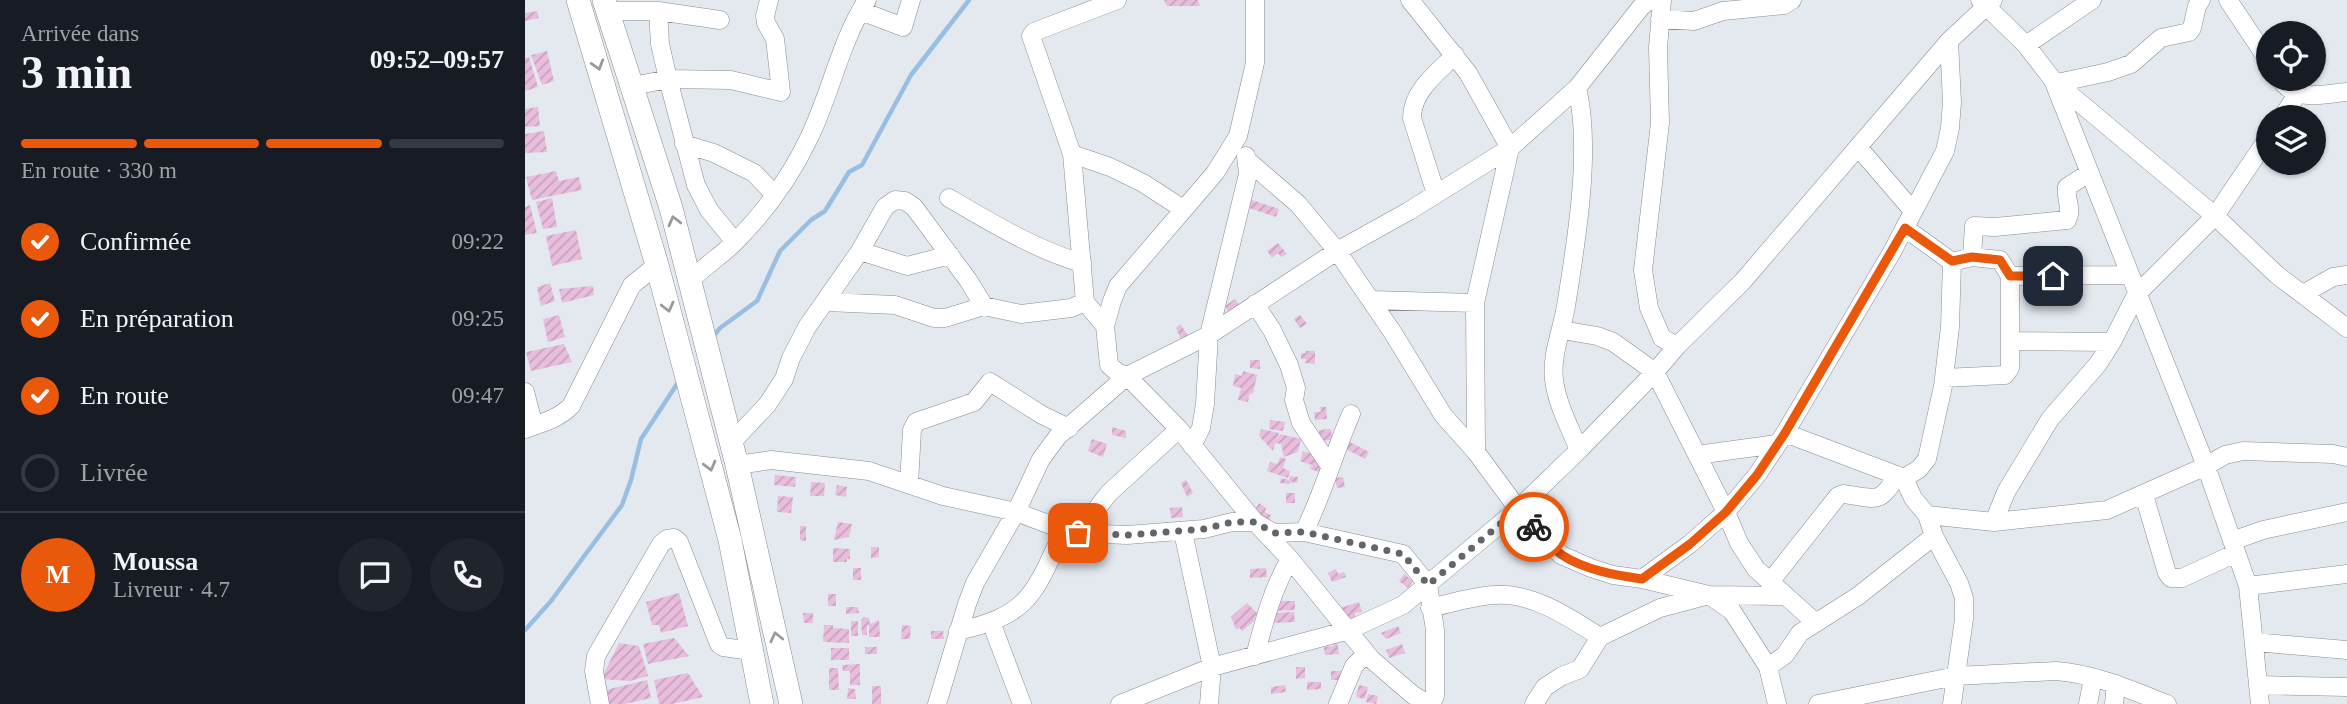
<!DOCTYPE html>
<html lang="fr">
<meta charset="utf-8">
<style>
:root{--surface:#171b24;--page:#20242c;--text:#f1f3f6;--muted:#9ea1a6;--line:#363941;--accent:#ea580c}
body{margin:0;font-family:"Times New Roman",serif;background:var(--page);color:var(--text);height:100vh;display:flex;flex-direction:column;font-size:26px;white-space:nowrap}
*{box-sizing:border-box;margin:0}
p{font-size:23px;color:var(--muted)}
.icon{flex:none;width:38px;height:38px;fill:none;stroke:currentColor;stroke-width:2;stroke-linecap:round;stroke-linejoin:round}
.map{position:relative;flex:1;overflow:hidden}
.drawer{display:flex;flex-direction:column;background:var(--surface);width:525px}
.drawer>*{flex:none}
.buttons{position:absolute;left:1731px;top:21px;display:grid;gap:14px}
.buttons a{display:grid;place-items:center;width:70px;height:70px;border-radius:50%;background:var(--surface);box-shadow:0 2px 5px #0004;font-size:35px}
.pin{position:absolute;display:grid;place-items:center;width:60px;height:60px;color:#fff;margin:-30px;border-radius:14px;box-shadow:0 4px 10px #0006}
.courier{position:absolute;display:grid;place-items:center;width:70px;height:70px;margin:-35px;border:5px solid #ea580c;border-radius:50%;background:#fff;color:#222;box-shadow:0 2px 9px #0007}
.headline em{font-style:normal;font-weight:600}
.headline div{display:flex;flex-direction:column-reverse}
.headline{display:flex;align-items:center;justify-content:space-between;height:119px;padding:0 21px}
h1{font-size:46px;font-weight:600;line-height:52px}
.bar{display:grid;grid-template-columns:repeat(4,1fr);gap:10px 7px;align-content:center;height:84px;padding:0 21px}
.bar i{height:9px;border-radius:5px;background:var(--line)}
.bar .current{background:var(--accent)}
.bar p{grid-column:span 4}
.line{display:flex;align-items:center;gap:18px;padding:0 21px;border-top:2px solid var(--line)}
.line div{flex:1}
.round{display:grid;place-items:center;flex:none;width:74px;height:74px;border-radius:37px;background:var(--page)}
ol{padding:0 21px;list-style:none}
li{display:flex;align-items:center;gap:21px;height:77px}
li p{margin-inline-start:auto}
li .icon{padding:7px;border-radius:50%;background:var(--accent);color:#fff;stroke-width:4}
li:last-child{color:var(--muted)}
li i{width:38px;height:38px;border:4px solid var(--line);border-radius:50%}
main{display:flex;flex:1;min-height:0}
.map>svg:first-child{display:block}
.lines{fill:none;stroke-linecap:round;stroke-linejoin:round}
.stream{stroke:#98bfe2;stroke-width:4.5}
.building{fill:url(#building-hatch)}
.minor-casing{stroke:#888c93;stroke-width:19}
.major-casing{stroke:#888c93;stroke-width:24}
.minor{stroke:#fff;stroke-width:18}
.major{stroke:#fff;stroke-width:23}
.oneway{stroke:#999a9b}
.done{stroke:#626569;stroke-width:7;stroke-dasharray:0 12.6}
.route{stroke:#ea580c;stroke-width:9}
</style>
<main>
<section class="drawer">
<div class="headline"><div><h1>3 min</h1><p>Arrivée dans</p></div><em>09:52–09:57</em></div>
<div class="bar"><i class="current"></i><i class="current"></i><i class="current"></i><i></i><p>En route · 330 m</p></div>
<ol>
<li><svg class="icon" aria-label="check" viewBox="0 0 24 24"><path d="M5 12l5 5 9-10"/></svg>Confirmée<p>09:22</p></li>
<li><svg class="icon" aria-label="check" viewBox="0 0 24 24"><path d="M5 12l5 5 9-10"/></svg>En préparation<p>09:25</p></li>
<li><svg class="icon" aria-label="check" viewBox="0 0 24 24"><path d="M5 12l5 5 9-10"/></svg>En route<p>09:47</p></li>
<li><i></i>Livrée</li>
</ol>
<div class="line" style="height:126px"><b class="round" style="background:var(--accent);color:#fff">M</b><div><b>Moussa</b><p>Livreur · 4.7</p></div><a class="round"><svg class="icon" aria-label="chat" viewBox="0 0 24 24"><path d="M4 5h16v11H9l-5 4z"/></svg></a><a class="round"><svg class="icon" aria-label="phone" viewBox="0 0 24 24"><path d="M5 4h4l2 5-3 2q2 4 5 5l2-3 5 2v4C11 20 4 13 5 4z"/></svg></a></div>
</section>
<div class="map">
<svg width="1822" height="704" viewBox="0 0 1822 704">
<defs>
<pattern id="building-hatch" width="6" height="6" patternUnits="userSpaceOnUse" patternTransform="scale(1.75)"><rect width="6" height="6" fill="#e8bdde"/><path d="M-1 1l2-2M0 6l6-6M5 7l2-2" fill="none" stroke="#c6a2be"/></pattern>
</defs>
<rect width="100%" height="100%" fill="#e4e9f0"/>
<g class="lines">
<!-- stream -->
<path class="stream" d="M187,338L195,328L232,301L255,251L286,220L300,211L324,172L337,165L386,75L444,0
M0,630L26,601L97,505L106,480L116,439L154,381"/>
</g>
<!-- building -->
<path class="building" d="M639,0H673L675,6H642Z
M12,11L14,18L0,21V13Z
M22,51L29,81L17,85L6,55Z
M4,57L13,87L0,91V58Z
M13,107L15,126L0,127V109Z
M19,131L22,152L0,153V134Z
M31,171L34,181L54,177L57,190L7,200L1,177Z
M27,198L32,227L18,229L11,202Z
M724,199L754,209L751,217L721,207Z
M5,205L12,233L0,235V207Z
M51,230L57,259L27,266L21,236Z
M753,243L762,254L756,257L753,253L747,258L742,251Z
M25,283L30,301L16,306L12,287Z
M68,286L69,295L37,303L34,289Z
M710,299L716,307L705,314L700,306Z
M34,315L40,337L23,342L18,319Z
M775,315L782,324L775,328L769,319Z
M655,324L665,338L658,344L651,328Z
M39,344L47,362L6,371L1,352Z
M781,351H790V364L780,363L781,359H776V353H781Z
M725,360H735V369L725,368Z
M718,371L732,375L728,394L725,393L723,402L713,400L716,388L708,386L710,374L717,376Z
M795,407H801L802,419L790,420L789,412H796Z
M745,420L760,422L758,431L744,429Z
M587,427L601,431V438L587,435Z
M736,429L754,433L752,439L755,434L776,439L773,452L759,457L756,444L750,443L748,451L734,436Z
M806,429L807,440L794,441V430Z
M567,439L582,444L578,457L563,451Z
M821,440L844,452L840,459L817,447Z
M778,451L795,456L797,463L794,472L785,469L787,465L775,461Z
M755,457L761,459L758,468L765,471L763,478L742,471L745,462L752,464Z
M250,475L271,477L270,487L249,485Z
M765,476L773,477L772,483L765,482V484L755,483L756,478L764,480Z
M818,477L820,487L812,488L810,478Z
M661,480L668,493L662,497L656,483Z
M286,482L300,483L299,496H285Z
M312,485L322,487L321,497L310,495Z
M761,493H770V503H761Z
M253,496L268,497L266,513L252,512Z
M734,503L741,508L740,512L746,515L742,522L728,513Z
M657,507L658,517L646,518L645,508Z
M313,522L327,524L324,537L309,540Z
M275,526H281V541L275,540Z
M346,547H354V557L346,558Z
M308,548L325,549V560L322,558V562H308Z
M328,568H336V580H328Z
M741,568L742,577L725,578V569Z
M811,569L813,574L819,572L821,577L807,582L803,573Z
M879,574L888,581L883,588L874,581Z
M154,593L163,626L136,633L134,625H127L121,602Z
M303,594H311V606H303Z
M748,601H770V610L748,611Z
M834,602L837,612L830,613L832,620L819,624L815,608Z
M722,603L732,613L729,621L717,631L715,628L711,629L706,617Z
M321,607H333L334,613L321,614Z
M769,612L770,622L748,623L747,613Z
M278,613H288V623H279Z
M339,617L344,618L345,624L354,620L355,637H344V625H342V635H337L336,620Z
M326,621H333V636H326Z
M299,625H308V628L324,629V643L298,642Z
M377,625L386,626L385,639H376Z
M873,626L876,633L861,639L856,633Z
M406,631H418L419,639H406Z
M149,638L164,656L123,664L118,644Z
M808,640H812L814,654L800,655L799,647L808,646Z
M94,643L114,646L123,676L105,681L76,679Z
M877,644L880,653L864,658L861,650Z
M340,647H352V654H340Z
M306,648H324V660H306Z
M335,664V685H325V671H318L317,665Z
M771,667H780V678L771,679Z
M304,668H313L314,690H304Z
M806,671H821V680H806Z
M163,673L178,697L147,704H134L129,680Z
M122,680L126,698L100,704H79L76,691Z
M782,682H796V689L782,690Z
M760,685L761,692L746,694V687Z
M834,685L843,687L840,699L831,697Z
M347,686H356V704H347Z
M323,688L330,689L331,699H322Z
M843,694L853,696L851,704L841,702Z"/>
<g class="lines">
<!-- minor casing -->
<g class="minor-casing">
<path id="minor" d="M730,0V63L713,136L690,173L593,286L587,301L580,326L584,365L592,372L602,376L654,429L730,522L765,559L846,659L888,695L903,704
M885,0L943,73L985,148L950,303L951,452L993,509L1036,555L1066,568L1088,575L1117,579L1184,595L1207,611L1243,667L1252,704
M1137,0L1133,48L1135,123L1118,270L1124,308L1137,338L1152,346
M1455,0L1501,45L1528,80L1681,466L1723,586L1735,704
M1703,0L1743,60
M83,11H133L195,20
M133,11L135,44L143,79L171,185L184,210L210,242
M336,11L378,27L386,0
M1135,19L1169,21L1198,11L1259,5L1267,0
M1501,45L1567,0
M1755,79C1771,103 1797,94 1822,92
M1530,82L1690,216L1752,275L1822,328
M1532,83L1583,72L1606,64L1636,38L1664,32L1667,28L1672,6L1676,0
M108,86L143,79L206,80L256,92L250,39L241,23L240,16L244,0
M1052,88C1067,149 1051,243 1041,306C1037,330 1026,355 1029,380C1032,404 1045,428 1054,450
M1757,117L1772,95
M159,144L189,153L229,173L250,195
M1333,147L1388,211
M547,154L585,167L618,183L658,209
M722,160L773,204L812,251L868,333L918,415L951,452
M911,194L887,118C887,91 912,73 930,55
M424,198C463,221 513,251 557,263
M1380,228L1427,262L1447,257L1475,260L1485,276V368L1480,375L1419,378
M335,251L382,266L425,255
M1447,257L1449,226L1470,227L1542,220C1548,210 1540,198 1542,187L1564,173
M1485,276L1604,275
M165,281C178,267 196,256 210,242C239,213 266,176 284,138C306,93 315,42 342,0
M1778,294L1808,277L1822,275
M846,300L950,303
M302,302L370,305L409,318H420L459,306L496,314L546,308L560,302
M730,304L747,330L764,365L771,388L769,400L776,423L805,466
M580,326L560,302L547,154L506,36L509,32L592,0
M1037,330L1072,336L1088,342L1130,372L1201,512L1214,543L1231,569L1291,623
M1485,341L1587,342
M0,392L9,426
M0,429C17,423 33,419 46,406L107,285L132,265
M1260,433L1379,478L1388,498L1402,515L1409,536L1434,583L1439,598V619L1427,704
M206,443L242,405L259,379L266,358L282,327L335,251L360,207L370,200L380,201L389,207L443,280L459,306
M667,446L676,428L680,404L684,335L723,174L721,156
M1172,455L1252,444
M212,465L246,460L344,471L418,496L491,512L539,530L553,533L602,535L679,529L707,522H730L749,533L779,532L878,554L903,585L910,630V696L906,704
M1379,478L1394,469L1402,459L1418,386L1425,327L1427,262
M384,484L387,430L391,422L449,402L465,382L517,415L544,428
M1619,495L1642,573L1646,578H1657L1711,553
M1402,515L1469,522L1582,510L1681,466L1700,455L1718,451L1808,454L1822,457
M1469,522L1481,492L1525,419L1573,364L1587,342L1611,295L1690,216L1743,138
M658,532L687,667L684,704
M779,532C798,494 809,453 826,414
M553,533L584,493L654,429
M1707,541L1738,530L1822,512
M1117,579L1165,544L1201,512L1232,475L1260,433L1367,252L1420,151L1425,128L1427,102L1424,41
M1245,582L1313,496L1318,494C1350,498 1355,506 1372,475
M1723,586L1822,574
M905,608C927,603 948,596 970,595C1007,592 1045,618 1075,637
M466,622L497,704
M433,631C506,615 509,593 539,530
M1729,642L1822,650
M730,656C739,622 747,590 765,559
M1243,667L1260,655L1275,633L1333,596L1409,536
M1733,685L1822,687
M75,704L69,671L71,656L136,544L142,539L149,538L154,542L194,644L198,647L226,651
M412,704L442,604L450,583L491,512L516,459L533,436L602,376L684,335L812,251L884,211L985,148L1052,88L1116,7L1125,0
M595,704L687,667L824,630L878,605L993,509L1054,450L1130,372L1152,346L1218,281L1424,41L1468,0
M813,704L829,666L838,657L846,659
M1009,704L1020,687L1037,676L1055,669L1075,637L1135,608L1184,595L1261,596
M1293,704L1431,676L1531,671C1570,674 1606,690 1642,704
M1563,704L1568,678
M1589,704L1591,684"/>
</g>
<!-- major casing -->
<g class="major-casing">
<path id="major" d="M53,0L132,265L205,540L237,704
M79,0L146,208L212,465L266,704"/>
</g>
<!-- minor -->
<use href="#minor" class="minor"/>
<!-- major -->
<use href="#major" class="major"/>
</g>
<!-- one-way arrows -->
<defs><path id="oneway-chevron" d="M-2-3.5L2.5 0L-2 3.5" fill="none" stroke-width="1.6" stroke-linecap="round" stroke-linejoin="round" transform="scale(1.75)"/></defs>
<g class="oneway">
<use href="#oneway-chevron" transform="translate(73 65) rotate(73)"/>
<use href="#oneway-chevron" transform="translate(149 221) rotate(-104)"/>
<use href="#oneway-chevron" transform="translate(143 307) rotate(76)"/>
<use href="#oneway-chevron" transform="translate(185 466) rotate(75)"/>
<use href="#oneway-chevron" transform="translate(251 637) rotate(-103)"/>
</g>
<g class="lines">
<!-- done -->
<path class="done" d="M553,533L602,535L679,529L707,522H730L749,533L779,532L878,554L903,585L993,509L1009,527"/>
<!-- route -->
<path class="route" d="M1009,527C1018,535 1027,548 1037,555C1060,570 1090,575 1117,579L1165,544L1201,512L1232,475L1260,433L1380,228L1427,261L1447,257L1475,260L1485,276H1528"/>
</g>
</svg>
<div class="buttons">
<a><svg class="icon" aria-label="locate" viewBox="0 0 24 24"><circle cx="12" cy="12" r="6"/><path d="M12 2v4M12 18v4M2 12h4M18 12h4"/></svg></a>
<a><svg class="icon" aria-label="layers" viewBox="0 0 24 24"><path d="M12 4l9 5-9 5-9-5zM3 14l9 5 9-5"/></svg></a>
</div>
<div class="pin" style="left:553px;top:533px;background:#ea580c"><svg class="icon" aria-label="bag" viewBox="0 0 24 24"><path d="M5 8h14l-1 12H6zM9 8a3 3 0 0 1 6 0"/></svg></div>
<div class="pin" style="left:1528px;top:276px;background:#1f2937"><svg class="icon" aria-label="home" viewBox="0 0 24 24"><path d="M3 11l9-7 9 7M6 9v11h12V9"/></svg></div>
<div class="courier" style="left:1009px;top:527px"><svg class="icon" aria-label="bike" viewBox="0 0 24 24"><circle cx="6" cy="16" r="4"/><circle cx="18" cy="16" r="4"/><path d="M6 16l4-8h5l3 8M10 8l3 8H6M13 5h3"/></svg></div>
</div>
</main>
